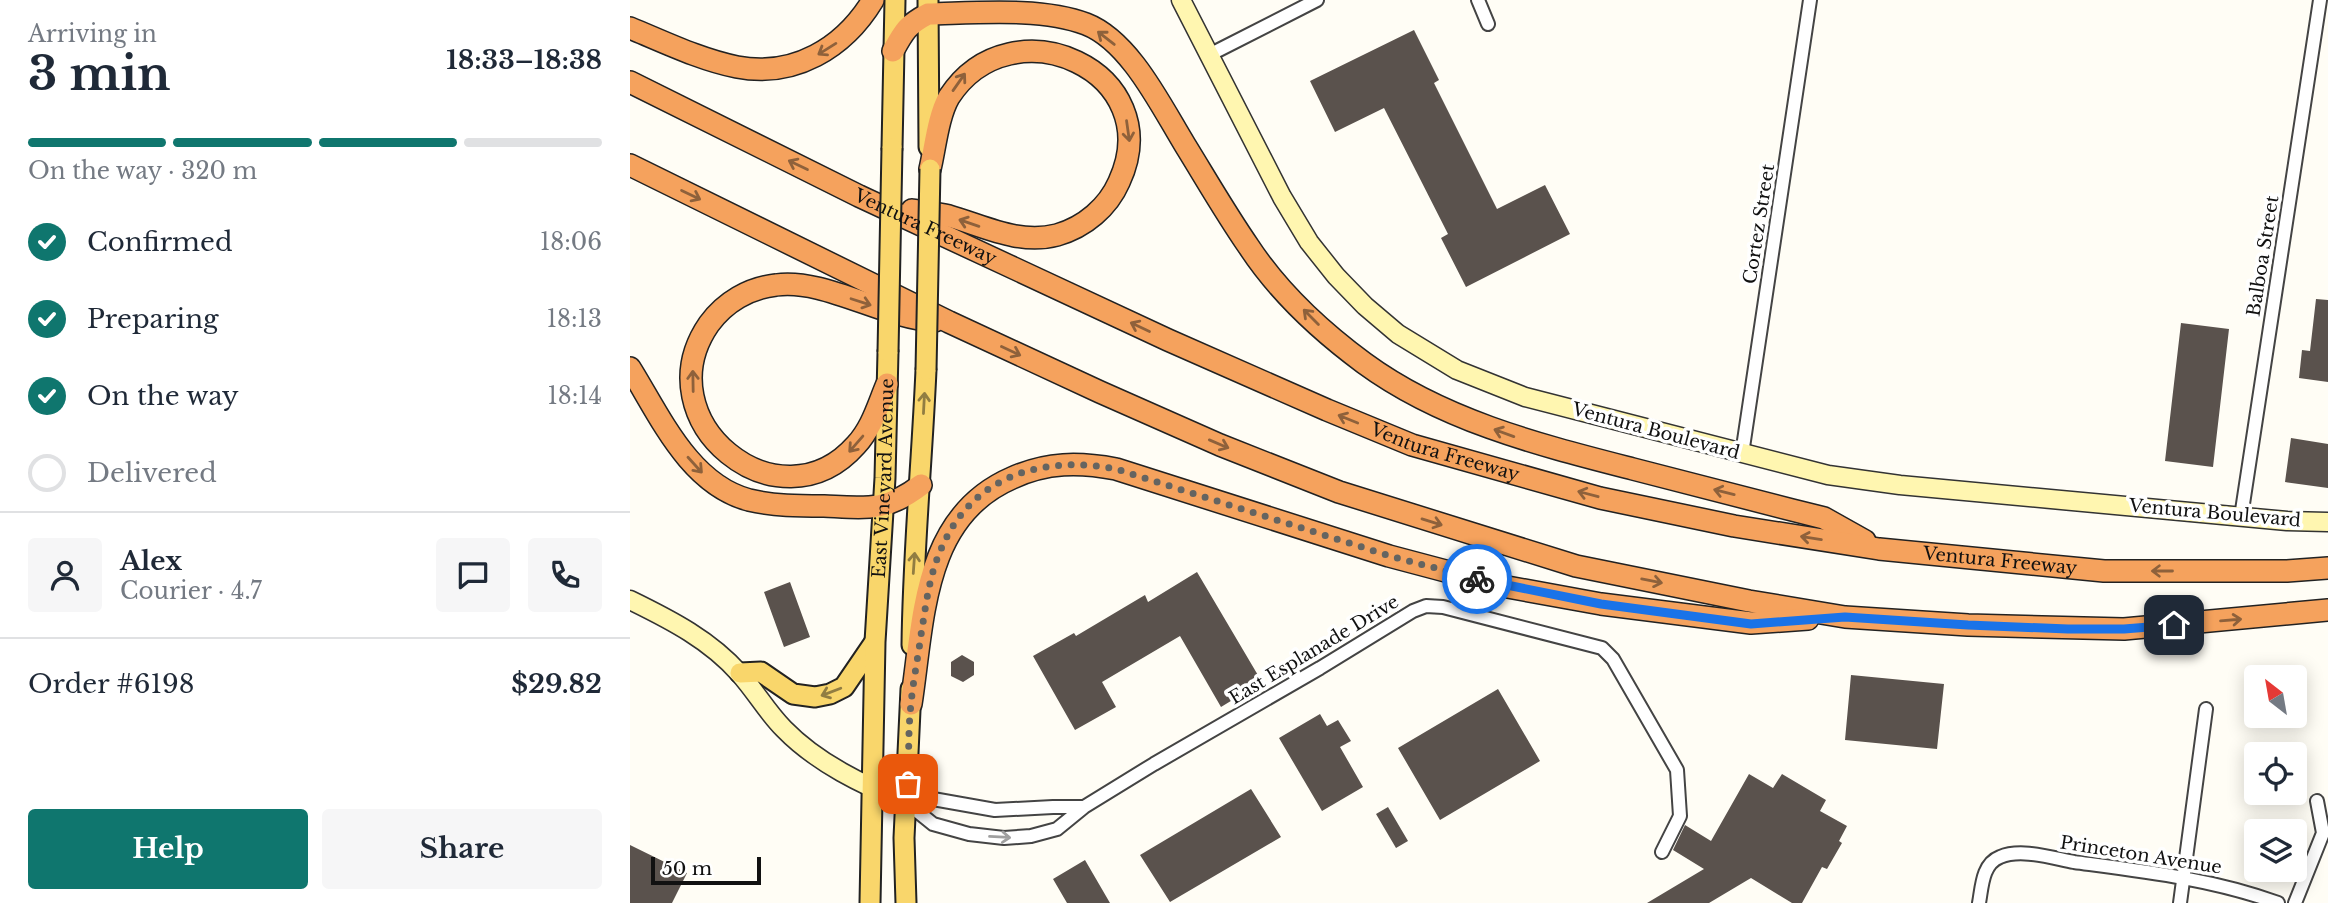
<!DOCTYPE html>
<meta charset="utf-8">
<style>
:root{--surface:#fff;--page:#f6f6f7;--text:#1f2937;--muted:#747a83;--line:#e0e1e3;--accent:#0f766e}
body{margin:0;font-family:"Libre Baskerville",serif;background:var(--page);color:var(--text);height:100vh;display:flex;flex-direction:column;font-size:26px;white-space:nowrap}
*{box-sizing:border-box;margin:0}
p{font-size:23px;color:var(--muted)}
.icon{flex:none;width:38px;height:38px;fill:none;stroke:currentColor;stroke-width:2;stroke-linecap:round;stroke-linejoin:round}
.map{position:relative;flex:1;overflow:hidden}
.sheet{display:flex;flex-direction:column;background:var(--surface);width:630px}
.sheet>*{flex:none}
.needle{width:46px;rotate:329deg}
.tools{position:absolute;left:1614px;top:665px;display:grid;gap:14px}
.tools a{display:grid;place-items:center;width:63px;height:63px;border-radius:7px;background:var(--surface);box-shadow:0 4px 18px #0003;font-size:35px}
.scale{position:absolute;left:21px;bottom:18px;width:110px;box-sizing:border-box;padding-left:7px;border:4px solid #111;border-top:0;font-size:19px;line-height:24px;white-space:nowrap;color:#111;-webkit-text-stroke:5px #fff;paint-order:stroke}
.pin{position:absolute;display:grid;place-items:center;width:60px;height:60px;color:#fff;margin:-30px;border-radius:14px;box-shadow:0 4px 10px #0006}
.courier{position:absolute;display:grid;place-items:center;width:70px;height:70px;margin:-35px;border:5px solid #1a73e8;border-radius:50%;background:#fff;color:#222;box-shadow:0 2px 9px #0007}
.headline em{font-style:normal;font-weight:700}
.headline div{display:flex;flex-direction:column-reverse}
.headline{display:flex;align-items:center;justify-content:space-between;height:119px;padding:0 28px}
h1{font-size:46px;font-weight:700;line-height:52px}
.bar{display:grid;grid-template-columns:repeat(4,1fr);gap:10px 7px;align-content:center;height:84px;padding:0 28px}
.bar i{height:9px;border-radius:5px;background:var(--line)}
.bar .active{background:var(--accent)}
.bar p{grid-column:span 4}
.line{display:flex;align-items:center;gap:18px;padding:0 28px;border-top:2px solid var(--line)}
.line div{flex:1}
.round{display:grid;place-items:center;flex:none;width:74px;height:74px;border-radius:7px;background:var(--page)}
ol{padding:0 28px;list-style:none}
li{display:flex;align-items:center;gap:21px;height:77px}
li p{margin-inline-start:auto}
li .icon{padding:7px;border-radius:50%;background:var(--accent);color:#fff;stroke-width:4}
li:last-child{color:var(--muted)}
li i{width:38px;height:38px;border:4px solid var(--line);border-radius:50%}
.action{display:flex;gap:14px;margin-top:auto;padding:14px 28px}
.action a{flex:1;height:80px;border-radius:7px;background:var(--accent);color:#fff;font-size:28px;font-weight:700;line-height:80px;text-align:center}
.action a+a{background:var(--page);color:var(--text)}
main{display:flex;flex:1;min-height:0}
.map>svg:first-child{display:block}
.building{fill:#5a524d}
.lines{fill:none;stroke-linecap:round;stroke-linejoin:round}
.street-casing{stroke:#444;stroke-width:16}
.secondary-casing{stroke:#333;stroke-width:21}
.primary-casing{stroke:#222;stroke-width:23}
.highway-casing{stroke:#222;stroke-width:24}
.street{stroke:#fff;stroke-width:12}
.secondary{stroke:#fff6b0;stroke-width:18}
.primary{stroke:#f9d66b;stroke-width:19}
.highway{stroke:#f5a25d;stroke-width:21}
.primary-bridge-casing{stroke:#222;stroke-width:23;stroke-linecap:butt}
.primary-bridge{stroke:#f9d66b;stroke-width:19}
.oneway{stroke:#8e613b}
.oneway2{stroke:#917d42}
.oneway3{stroke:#a0a0a0}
.done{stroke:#646461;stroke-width:7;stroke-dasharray:0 12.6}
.route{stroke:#1a73e8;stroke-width:9}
.labels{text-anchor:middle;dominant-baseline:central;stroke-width:7;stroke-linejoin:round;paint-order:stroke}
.street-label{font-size:18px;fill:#111;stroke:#fff}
</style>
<main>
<section class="sheet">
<div class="headline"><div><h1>3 min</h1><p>Arriving in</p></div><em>18:33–18:38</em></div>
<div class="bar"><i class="active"></i><i class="active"></i><i class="active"></i><i></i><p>On the way · 320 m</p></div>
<ol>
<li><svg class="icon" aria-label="check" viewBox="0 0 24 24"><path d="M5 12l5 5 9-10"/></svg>Confirmed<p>18:06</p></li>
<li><svg class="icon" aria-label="check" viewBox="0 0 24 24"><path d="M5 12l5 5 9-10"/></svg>Preparing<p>18:13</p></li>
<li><svg class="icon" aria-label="check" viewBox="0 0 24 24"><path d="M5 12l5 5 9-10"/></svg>On the way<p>18:14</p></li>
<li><i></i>Delivered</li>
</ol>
<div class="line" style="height:126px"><a class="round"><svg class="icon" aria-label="person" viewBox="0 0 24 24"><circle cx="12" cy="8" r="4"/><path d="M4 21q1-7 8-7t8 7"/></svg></a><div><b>Alex</b><p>Courier · 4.7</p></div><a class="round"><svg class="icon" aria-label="chat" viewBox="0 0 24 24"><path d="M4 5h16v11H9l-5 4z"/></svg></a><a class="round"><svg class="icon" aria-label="phone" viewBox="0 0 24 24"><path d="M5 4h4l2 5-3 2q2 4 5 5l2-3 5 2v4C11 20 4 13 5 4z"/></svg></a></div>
<div class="line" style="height:91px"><div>Order #6198</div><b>$29.82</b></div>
<div class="action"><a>Help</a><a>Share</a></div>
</section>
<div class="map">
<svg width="1698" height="903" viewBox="0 0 1698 903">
<rect width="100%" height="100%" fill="#fffdf5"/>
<!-- building -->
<path class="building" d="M784,30L809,80L804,83L867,209L915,185L940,234L836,287L811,238L818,234L754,108L705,132L680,81Z
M1686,299L1698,300V382L1669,378L1672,350L1680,351Z
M1551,323L1599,329L1583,467L1535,461Z
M1661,438L1698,444V488L1655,482Z
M567,572L632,682L591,707L550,636L472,682L486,707L445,730L403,656L444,633L446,636L515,595L518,602Z
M160,582L180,637L154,647L134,592Z
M332,655L344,662V675L333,682L321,676V662Z
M1221,675L1314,684L1307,749L1215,740Z
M868,689L910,761L810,820L768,748Z
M690,714L697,726L708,720L721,741L710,747L733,787L692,811L649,738Z
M1119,774L1143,788L1152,774L1196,800L1190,811L1217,826L1209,841L1212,843L1197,869L1192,867L1172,903H1162L1121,878L1079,903H1017L1074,869L1043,850L1055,825L1081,841Z
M621,789L651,837L540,902L510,855Z
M758,807L778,841L766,848L746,814Z
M0,845L57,873L42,903H0Z
M455,860L480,903H437L423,879Z"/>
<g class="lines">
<!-- street casing -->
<g class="street-casing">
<path id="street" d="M848,0L858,24
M579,55L687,0
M1112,454L1180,0
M1611,517L1690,0
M277,803L303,824L339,834L374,838L401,836L427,829L454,807L524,764L690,668L783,611L796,606L813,607L972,648L983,659L1047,770L1050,816L1032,852
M277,803L303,799L365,810L423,807H454
M1349,903C1352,887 1352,864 1370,857C1391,848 1422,858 1444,862C1512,871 1583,879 1648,903
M1550,903L1576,709
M1665,903L1693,833L1687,801"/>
</g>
<!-- secondary casing -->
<g class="secondary-casing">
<path id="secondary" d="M551,0L652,197L679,242L706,276L735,306L768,334L827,370L895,397L1198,475L1270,485L1657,521L1698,522
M0,600C41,620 80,640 110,674C126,692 137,712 154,729C187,763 233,785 277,803"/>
</g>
<!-- primary casing -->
<g class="primary-casing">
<g id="primary">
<path d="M298,0L299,147"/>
<path d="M262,148L265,0"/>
<path d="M282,645C283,553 292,461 296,370"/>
<path d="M110,673L131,672L163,694L185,697L200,694L214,687L244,643"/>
<path id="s1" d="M240,903L245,642L255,478L258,352"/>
<path d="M276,903L274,838L281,689"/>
</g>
</g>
<!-- highway casing -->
<g class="highway-casing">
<g id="highway">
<path d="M0,28C34,42 71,60 107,67C164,78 214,48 243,0"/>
<path d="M263,51C274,31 277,25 298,14C345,13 412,7 456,24C500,41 531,106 555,145C576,179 596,214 619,247C648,291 692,332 734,363C813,421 910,445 1003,469C1066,485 1130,502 1194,518L1235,541"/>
<path id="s2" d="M0,82L229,196L538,340L697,410L782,445L970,498L1104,526L1249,549L1474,571H1657L1698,568"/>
<path d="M0,165L319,322L470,392L590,445L709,492L946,566L1119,601L1215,617L1338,625L1494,629L1698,610"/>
<path d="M282,210C294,212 307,213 319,216C354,226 389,245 427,235C455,227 478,207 489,182C540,72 382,0 319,97C308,116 305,148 300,169"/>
<path d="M0,368C30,416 59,484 119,500C144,506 169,506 194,506C236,508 256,512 291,485"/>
<path d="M257,384C248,405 242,428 226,445C149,532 12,421 79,324C95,302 119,288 146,285C194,278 253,318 305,321"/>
<path d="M281,704C294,620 292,517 382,478C417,462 449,462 486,469L759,556L872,586L971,604L1121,623L1178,619"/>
</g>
</g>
<!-- street -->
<use href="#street" class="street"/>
<!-- secondary -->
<use href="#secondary" class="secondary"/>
<!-- primary -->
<use href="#primary" class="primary"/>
<!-- highway -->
<use href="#highway" class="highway"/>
<!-- primary-bridge casing -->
<g class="primary-bridge-casing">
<path id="primary-bridge" d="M258,352L262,148
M296,370L300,169"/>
</g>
<!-- primary-bridge -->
<use href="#primary-bridge" class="primary-bridge"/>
</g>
<!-- one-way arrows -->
<defs><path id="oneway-shaft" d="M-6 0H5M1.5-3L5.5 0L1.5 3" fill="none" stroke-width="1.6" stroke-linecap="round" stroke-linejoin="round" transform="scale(1.75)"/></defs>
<g class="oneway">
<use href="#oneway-shaft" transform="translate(476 38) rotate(-142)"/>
<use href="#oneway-shaft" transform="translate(197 49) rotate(148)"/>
<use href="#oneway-shaft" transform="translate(329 82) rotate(-55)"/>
<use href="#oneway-shaft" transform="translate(498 131) rotate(82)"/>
<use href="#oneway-shaft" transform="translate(168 165) rotate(-154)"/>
<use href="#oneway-shaft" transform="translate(61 195) rotate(26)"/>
<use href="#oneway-shaft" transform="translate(339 223) rotate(-161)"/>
<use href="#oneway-shaft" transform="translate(231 302) rotate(18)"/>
<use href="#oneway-shaft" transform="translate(681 317) rotate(-135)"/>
<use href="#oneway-shaft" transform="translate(510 327) rotate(-155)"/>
<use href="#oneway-shaft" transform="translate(381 351) rotate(25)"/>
<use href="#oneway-shaft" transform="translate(63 381) rotate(-91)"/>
<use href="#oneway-shaft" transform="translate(718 419) rotate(-158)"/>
<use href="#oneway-shaft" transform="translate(874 433) rotate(-160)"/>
<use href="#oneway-shaft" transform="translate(226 444) rotate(131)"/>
<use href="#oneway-shaft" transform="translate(589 444) rotate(23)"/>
<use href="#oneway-shaft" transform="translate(65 465) rotate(48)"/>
<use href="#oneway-shaft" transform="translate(1094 492) rotate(-166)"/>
<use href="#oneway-shaft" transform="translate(958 494) rotate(-165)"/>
<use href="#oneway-shaft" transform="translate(802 522) rotate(17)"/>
<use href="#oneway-shaft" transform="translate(1181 538) rotate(-171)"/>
<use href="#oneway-shaft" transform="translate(1532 571) rotate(-180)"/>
<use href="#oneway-shaft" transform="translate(1022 581) rotate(11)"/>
<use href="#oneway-shaft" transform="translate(1601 620) rotate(-5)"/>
</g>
<g class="oneway2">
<use href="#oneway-shaft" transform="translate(294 403) rotate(-87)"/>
<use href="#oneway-shaft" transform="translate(284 563) rotate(-86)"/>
<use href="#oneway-shaft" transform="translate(201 692) rotate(159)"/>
</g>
<use class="oneway3" href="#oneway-shaft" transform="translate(370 837) rotate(3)"/>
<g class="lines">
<!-- done -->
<path class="done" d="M278,784C279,757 278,730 281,704C283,681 288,658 291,635C296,605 299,575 312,547C343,475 414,455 486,469L760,556L847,579"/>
<!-- route -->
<path class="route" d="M847,579L971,604L1121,624L1215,617L1338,625L1438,629H1494L1544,625"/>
</g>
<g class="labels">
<!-- street labels -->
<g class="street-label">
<text transform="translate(1129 224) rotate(-81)">Cortez Street</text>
<text stroke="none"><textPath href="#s2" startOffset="329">Ventura Freeway</textPath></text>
<text transform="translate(1633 256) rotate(-81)">Balboa Street</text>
<text transform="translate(1026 431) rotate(15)">Ventura Boulevard</text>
<text stroke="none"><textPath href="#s2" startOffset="896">Ventura Freeway</textPath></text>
<text stroke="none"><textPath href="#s1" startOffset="425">East Vineyard Avenue</textPath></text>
<text transform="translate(1585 513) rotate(5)">Ventura Boulevard</text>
<text stroke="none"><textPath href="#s2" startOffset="1463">Ventura Freeway</textPath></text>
<text transform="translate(684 650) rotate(-31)">East Esplanade Drive</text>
<text transform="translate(1511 855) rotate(9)">Princeton Avenue</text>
</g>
</g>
</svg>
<div class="tools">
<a><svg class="needle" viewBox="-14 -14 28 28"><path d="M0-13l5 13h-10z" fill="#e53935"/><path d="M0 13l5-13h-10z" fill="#747a83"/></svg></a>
<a><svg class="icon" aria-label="locate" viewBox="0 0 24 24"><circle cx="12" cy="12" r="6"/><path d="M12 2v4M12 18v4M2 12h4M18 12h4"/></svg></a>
<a><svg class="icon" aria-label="layers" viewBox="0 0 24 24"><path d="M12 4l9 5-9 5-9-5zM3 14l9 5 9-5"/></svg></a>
</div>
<div class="scale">50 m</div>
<div class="pin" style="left:278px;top:784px;background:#ea580c"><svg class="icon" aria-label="bag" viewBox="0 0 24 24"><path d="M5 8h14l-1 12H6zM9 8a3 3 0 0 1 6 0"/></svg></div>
<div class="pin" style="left:1544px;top:625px;background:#1f2937"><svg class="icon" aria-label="home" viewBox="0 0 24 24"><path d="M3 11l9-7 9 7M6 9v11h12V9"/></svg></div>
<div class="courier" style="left:847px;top:579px"><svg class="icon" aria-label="bike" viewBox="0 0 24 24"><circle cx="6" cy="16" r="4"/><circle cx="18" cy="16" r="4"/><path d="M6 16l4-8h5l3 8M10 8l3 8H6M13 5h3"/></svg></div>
</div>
</main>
